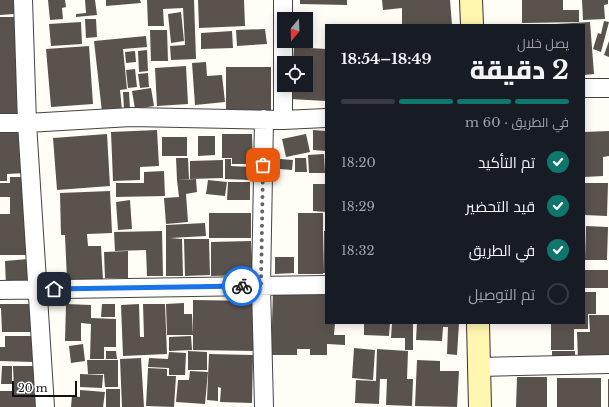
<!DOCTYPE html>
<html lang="ar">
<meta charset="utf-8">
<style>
:root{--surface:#171b24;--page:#20242c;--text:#f1f3f6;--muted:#9ea1a6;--line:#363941;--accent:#0f766e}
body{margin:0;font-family:"Libre Baskerville",Cairo,serif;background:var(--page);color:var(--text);direction:rtl;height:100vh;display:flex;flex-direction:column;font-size:15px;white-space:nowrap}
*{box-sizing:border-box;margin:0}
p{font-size:13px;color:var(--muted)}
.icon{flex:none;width:22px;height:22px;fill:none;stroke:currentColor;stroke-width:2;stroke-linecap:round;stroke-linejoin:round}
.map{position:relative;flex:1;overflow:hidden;direction:ltr}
.panel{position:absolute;left:325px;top:24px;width:260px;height:300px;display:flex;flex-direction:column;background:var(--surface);border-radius:0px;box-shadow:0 2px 10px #0003;direction:rtl}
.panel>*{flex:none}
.needle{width:26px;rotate:199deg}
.tools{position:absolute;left:277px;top:12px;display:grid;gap:8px}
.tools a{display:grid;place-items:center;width:36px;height:36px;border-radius:0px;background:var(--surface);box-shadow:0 2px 10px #0003;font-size:20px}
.scale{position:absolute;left:12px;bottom:10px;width:65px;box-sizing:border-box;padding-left:4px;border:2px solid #111;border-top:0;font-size:11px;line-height:14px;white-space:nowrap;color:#111;-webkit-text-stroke:3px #fff;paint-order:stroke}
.pin{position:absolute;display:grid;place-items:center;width:34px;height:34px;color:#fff;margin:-17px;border-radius:8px;box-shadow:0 2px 6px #0006}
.courier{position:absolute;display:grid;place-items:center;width:40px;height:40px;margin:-20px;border:3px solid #1a73e8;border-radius:50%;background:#fff;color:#222;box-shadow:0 1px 5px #0007}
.summary em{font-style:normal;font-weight:800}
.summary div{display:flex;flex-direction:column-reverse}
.summary{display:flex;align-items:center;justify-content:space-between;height:68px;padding:0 16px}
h1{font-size:26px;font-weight:800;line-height:30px}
.bar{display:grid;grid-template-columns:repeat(4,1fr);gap:6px 4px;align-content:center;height:48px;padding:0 16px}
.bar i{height:5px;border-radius:3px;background:var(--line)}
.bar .active{background:var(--accent)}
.bar p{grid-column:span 4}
ol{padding:0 16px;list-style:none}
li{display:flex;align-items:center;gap:12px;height:44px}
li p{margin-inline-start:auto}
li .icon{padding:4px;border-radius:50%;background:var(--accent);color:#fff;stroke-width:4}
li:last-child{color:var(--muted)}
li i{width:22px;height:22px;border:2px solid var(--line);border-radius:50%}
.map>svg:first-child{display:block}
.building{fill:#5a524d}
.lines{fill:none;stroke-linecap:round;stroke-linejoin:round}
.street-casing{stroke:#444;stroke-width:20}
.secondary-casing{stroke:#333;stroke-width:24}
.street{stroke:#fff;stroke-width:18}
.secondary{stroke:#fff6b0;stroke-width:22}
.done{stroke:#646461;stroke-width:4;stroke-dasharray:0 7.2}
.route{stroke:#1a73e8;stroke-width:5}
</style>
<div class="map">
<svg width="609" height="407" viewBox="0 0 609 407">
<rect width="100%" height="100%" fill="#fffdf5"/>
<!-- building -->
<path class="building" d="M0,0H14V14L0,15Z
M48,0H65L66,7L62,8L63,19L50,20Z
M85,0H95L97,15L76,17V14L86,13Z
M106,0H140L141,3L106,6Z
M147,0H194L196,59L171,60L170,46L185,45L183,8L163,9L164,26H148Z
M198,0H244L245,26L199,28Z
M300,0H347V5L300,4Z
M382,0H450L452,25H402V8L383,10Z
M522,0H563V10H579V22L522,23Z
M582,0H608V4L604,5L605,19L583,20Z
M181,12L184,41L171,43L168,14Z
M0,17H17L20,119H0Z
M85,19H96L97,37L86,38Z
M604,21L609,22L601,52L593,49L598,33L601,34Z
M81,22L82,44L51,46L49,24Z
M590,22L594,74L584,75V25H556V24Z
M265,29L267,44L237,46L236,30Z
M150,30H167L168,61H151Z
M232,31L233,48L201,49V33Z
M146,36L147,47L123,49L127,89L120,90L122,110L102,112L94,41Z
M609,41V57L604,55Z
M89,46L93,104L51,107L46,49Z
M294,47L326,49V101L290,99L291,85H306V63H293Z
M147,50L148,71L139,72L138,51Z
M135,51L136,62L126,63L125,52Z
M206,62L207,76L222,75L225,102L195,105L192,63Z
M186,66L188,104L157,106L155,68Z
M226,67H271V112H226Z
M135,69L137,87L128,88L126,70Z
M148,73L149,87L140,88L138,74Z
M151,88L154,106L135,109L132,91Z
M123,92H129L130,109H124Z
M0,127H24L26,173L7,174V181H0Z
M157,130L159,166L140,167V180L113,181L111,132Z
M313,130L326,131V151L313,150Z
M609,131V156L603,157V176L584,177V132Z
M107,134L110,186L57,190L53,138Z
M222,134H252L253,164H232V158H222Z
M306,134L310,152L286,157L282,139Z
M198,136H215V155L198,156Z
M162,137H187V156H162Z
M324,154L325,173H309L308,155Z
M176,158H188L189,179L177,180Z
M295,158H306L307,172H295Z
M225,159H231V166L251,167L250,180L225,179Z
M280,159L293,160L292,170L280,169Z
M223,160V178L190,179V161Z
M164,171L165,196L116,197V183H144V172Z
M10,177H28V255H0V214H10V197H0V183H10Z
M196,179L197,192L186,194L188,222L166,224L164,198L179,197L177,180Z
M208,180L227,182L225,196L206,194Z
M228,182H250V200H227Z
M585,183H608L607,216L584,215Z
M313,184H326V212L313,211Z
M110,191L112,233L87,234L88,246H101L103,280L67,281L65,235H61L60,193Z
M130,200L132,229L118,230L116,202Z
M209,213H251V238H209Z
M298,213H323V274H298Z
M205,223L206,236L170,238L182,239L183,276H166V225Z
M586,226L608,227L607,260H585Z
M162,231L163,276H147L146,250L115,251L114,232Z
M324,231H326V273H323Z
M184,239H209L210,275L185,276Z
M251,241L253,275L211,276V242Z
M128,251V278H105L104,252Z
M275,257H294V273L275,274Z
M28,259L29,287L6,288L5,261Z
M584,270H608V288H584Z
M273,290L326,292V323H335L334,335H345V345L327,344V355H310V349H297V355H271Z
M584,292H596V314H588V329H574V350H551V323H584Z
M193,300L256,301L255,351L193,350Z
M184,303V314H192L193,335H167L166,304Z
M0,304H32L33,332H2L1,308H0Z
M66,304L91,305V318L116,319V347H104V359H90L91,324L81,323V341H65Z
M102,304H115V317H101Z
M139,304L140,337H144L143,304H165L167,354L123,356L121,305Z
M589,315H609V360H578L577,332H590Z
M364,323H390L389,336L364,335Z
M392,323H413V350H405V338H391Z
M417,323H459L457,355L447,354L448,327H443L442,341L416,340Z
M5,336H33V362L0,361V347H5Z
M191,336L192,350L169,351V337Z
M83,344L85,361L71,363L69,346Z
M354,348L375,350L373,380L352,378Z
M377,349L408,351L407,379H413L412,406L386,405L387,379H380L379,404L355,403L356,380L376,381Z
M106,351H116L117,359H106Z
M188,351L207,352V370H188Z
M552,351H575V359L552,360Z
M169,352L186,353L185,375H169V368L148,367L149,358L168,359Z
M209,354L253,355L252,403L220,402L221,388L218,387V401L207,400Z
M141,358L144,407H122L120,359Z
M87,360H118V387H105L104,374H88Z
M417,360L440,361V371H459L457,407L415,406Z
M2,366H12V384H1Z
M13,366H35L36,407H0V391H14Z
M148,368L167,369V376H176L174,407L146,406Z
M190,371L208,372L205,404L176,402L178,380H189Z
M80,374L103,375L102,388L80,387Z
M517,377H547V407H516Z
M557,378H601V407H557Z
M608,379H609V407H608Z
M106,389H120V407H106Z
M80,390L105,392L103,407H71L72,396L80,397Z"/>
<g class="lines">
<!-- street casing -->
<g class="street-casing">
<path id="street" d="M23,0L27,123L45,407
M283,0V120
M584,88H609
M264,119L261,286L264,407
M0,123H27L131,117L283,120L326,118
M0,290L326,285
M479,367L609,364"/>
</g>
<!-- secondary casing -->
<g class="secondary-casing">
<path id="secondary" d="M471,0L472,25
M478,323L480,407"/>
</g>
<!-- street -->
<use href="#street" class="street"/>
<!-- secondary -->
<use href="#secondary" class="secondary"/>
</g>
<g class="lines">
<!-- done -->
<path class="done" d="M242,286H261L263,165"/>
<!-- route -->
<path class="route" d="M54,289L242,286"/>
</g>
</svg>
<div class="tools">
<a><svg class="needle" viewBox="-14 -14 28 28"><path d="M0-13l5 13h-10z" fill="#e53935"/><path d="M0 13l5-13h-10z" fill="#9ea1a6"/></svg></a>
<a><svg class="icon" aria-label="locate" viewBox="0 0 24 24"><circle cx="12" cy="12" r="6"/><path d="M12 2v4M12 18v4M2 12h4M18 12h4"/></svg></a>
</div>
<div class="scale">20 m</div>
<div class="pin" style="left:263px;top:165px;background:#ea580c"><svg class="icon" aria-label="bag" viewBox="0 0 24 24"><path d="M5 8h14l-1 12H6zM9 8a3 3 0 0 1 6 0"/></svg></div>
<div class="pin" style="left:54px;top:289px;background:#1f2937"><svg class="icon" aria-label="home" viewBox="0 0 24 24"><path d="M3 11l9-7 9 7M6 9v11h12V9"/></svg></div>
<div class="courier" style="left:242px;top:286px"><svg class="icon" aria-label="bike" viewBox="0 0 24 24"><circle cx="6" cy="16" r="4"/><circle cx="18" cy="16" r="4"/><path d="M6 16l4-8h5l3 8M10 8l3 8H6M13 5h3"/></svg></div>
<section class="panel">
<div class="summary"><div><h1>2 دقيقة</h1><p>يصل خلال</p></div><em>18:49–18:54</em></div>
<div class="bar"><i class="active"></i><i class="active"></i><i class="active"></i><i></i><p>في الطريق · 60 m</p></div>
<ol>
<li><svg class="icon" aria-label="check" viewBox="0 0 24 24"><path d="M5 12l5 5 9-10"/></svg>تم التأكيد<p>18:20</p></li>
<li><svg class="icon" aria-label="check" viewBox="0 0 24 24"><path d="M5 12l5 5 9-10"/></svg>قيد التحضير<p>18:29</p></li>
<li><svg class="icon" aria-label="check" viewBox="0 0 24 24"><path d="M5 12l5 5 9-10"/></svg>في الطريق<p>18:32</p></li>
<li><i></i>تم التوصيل</li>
</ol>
</section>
</div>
